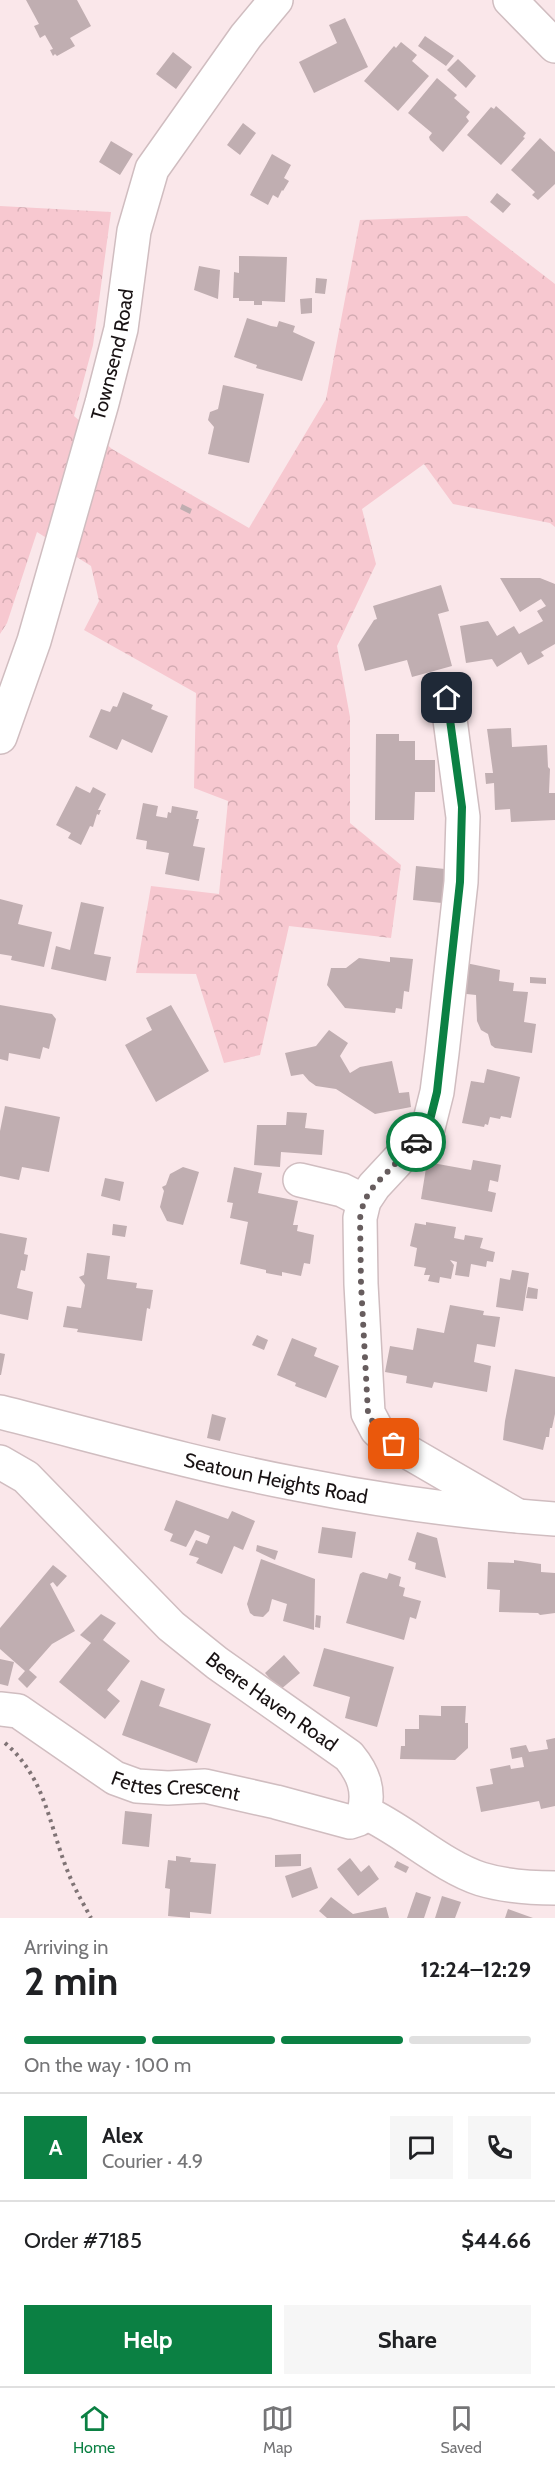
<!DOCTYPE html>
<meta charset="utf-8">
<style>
:root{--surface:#fff;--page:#f6f6f6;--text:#202124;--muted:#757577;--line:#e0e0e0;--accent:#0b8043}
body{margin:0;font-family:Cabin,sans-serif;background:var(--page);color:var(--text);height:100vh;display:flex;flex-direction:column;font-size:22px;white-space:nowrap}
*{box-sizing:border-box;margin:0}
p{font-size:20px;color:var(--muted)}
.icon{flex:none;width:33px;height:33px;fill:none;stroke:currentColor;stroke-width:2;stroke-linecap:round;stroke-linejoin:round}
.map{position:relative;height:1918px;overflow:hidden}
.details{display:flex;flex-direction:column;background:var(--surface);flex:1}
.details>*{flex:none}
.pin{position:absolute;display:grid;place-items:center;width:51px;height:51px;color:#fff;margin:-26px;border-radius:12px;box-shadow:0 3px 9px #0006}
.courier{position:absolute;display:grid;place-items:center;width:60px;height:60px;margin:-30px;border:4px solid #0b8043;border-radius:50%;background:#fff;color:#222;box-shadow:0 2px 8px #0007}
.overview em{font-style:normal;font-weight:700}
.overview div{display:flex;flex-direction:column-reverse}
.overview{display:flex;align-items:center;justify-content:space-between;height:102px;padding:0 24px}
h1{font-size:39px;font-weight:700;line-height:45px}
.bar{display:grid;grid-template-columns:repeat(4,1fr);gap:9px 6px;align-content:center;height:72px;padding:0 24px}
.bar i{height:8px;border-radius:4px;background:var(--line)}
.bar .current{background:var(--accent)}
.bar p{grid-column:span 4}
.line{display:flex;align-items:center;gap:15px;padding:0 24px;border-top:2px solid var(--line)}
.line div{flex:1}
.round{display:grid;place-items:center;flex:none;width:63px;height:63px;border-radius:0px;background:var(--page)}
.action{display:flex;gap:12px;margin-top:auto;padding:12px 24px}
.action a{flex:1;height:69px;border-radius:0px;background:var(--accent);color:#fff;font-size:24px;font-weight:700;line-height:69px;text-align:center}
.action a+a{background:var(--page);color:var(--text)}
.menu{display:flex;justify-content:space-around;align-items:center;height:84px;border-top:2px solid var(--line);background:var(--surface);font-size:16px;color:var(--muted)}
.menu a{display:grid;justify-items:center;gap:3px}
.menu .current{color:var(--accent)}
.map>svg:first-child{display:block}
.forest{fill:url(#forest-crowns)}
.building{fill:#c0aeb1}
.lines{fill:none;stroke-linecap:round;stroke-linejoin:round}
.minor-casing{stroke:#d0bdc0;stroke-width:36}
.path{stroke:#7f7375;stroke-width:4;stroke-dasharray:3 4.5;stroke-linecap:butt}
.minor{stroke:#fff;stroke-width:33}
.done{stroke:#675d5e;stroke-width:6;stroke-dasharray:0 10.8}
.route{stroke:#0b8043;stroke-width:8}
.labels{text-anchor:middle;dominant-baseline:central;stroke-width:6;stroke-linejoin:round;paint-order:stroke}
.street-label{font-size:20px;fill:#181213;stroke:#fdf9f9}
</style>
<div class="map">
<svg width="555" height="1918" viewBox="0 0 555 1918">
<defs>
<pattern id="forest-crowns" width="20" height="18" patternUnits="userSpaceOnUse" patternTransform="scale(1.5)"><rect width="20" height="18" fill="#f7c8d0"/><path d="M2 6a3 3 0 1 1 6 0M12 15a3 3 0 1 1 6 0" fill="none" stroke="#d3abb2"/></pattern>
</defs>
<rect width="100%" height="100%" fill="#fae7ea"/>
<!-- forest -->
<path class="forest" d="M0,206L111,212L93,345L74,416L112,449L249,528L326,399L360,220L467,216L555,284V527L550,523L453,504L424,464L362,509L376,564L337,646L350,717V823L401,865L391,938L289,926L260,1055L224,1063L196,974L136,973L151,886L219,894L228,801L194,788L196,693L84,630L99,601L91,566L37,532L7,623L0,634Z"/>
<!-- building -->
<path class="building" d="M26,0H77L91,26L70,38L75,46L57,56L55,54L53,56L50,50L53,49L45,35L40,38L34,26L39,24Z
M345,18L368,67L314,93L299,62L337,43L329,25Z
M425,36L454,56L446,66L418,46Z
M401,42L417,55L412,61L429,76L398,111L364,81L394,46L396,48Z
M173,52L192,67L176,89L156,74Z
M458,59L476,76L466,88L447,70Z
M437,78L457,95L454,98L470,112L466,117L469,121L443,152L430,140L429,137L432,133L408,113Z
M496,106L526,133L523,137L525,138L501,165L467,135L491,107L494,109Z
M243,123L256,133L240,155L227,145Z
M540,138L555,152V184L538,200L532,195L535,192L511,170Z
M111,141L133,154L120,175L99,162Z
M272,154L291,165L284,178L289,181L283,191L282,190L278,198L273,195L268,205L250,195Z
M497,193L511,204L503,213L490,202Z
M239,256L287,257L285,302L262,301V305H254V301H239V298H233L234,272L239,273Z
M199,266L220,270L218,299L194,290Z
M316,278L327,279L325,294L315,293Z
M312,298V313L301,314L300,299Z
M247,318L271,326L277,327L279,321L295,326L293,332L315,342L302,381L256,368L257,365L234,357Z
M223,385L264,394L249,463L208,454L214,427L208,420L210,412L218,409Z
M182,504L192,509L190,514L180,509Z
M500,578H540L555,584V644L541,652L544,656L528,665L521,652L497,667L492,659L466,663L460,626L488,621L497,636L514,626L519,634L543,621L537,611L546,606L541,599L520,612Z
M441,585L449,611L438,614L452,666L412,677L407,660L365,671L358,645L374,620L377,619L373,606Z
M123,692L153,705L151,709L168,716L152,753L122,739L117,750L89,737L101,709L110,712L113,706L117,707Z
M511,728L512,747L547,745L548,767L550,769L549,793H555V820L511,822L510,809L495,810L494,783L486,784L485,773H493L487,729Z
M376,734H399V741H415V760H435V792H415L414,820H375Z
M76,786L90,793L93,787L106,794L98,810H101L99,815L97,814L93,827L90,826L81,845L68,838L71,833L56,825Z
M143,803L158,806L156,816L167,818L168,812L171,813L172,806L198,811L196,819H199L193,846L205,848L199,881L165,874L169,853L146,849L147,841L136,839Z
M416,866L445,869L442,903L413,900Z
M0,899L23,905L18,924L52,932L44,967L11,960L12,956L0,954Z
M81,902L104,907L94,954L111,957L106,981L51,969L56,946L70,950Z
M390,957L413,959L409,992L404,991L402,1009L396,1008L395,1013L345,1008L327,985L331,968H346L359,958L390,962Z
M461,962L500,970L499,981L514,983L513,991L528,992L524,1022L536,1024L532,1053L495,1048L491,1045L488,1034L481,1030L477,1021L476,995L457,993Z
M530,977L546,978V984L530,983Z
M0,1005L52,1014L56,1019L49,1049L43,1047L40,1059L9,1053L8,1061L0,1059Z
M171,1005L209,1071L156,1102L125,1045L152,1030L146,1018Z
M329,1030L348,1043L340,1056L350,1073L360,1067L392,1061L399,1093L409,1092L411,1107L375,1114L336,1089L316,1086L309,1081L303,1074L291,1076L285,1053L316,1046Z
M487,1069L520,1077L511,1118L501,1116L500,1119L490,1117L488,1125L485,1124L484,1127L462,1123L471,1081L484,1083Z
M5,1106L60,1117L49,1172L22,1167L19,1180L0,1176V1131Z
M287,1112L307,1113L305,1128L324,1130L322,1155L281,1152L280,1167L254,1165L257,1125H286Z
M473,1160L501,1165L498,1182L490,1180L488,1191L496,1193L492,1212L421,1199L427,1162L471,1170Z
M183,1167L199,1172L183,1225L167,1221L160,1207L164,1191L162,1187L166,1185L170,1174Z
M234,1167L262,1173L258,1193L298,1201L293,1225H298L297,1231L314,1235L310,1264L304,1263L301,1276L282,1272V1276L266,1273V1270L240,1264L248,1222L230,1218L233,1203L227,1202Z
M105,1178L124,1182L120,1201L101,1196Z
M426,1222L456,1227L454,1238L464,1240L465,1235L483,1238L480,1248L495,1252L493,1262L487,1261L486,1267L471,1264L469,1277L455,1275L457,1262L450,1260L454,1265L451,1279L440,1277L439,1283L428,1281L430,1275H424L426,1268L414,1266L417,1248L410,1246L415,1223L426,1225Z
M113,1224L127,1226L125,1237L112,1235Z
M0,1233L27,1238L24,1254L28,1255L25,1271L21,1270L17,1288L33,1292L28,1320L0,1314Z
M87,1253L110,1256L107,1279L137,1283L136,1288L153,1290L150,1309L147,1308L142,1341L77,1332L78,1329L63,1327L67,1306L81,1308L85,1285L79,1277L84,1275Z
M512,1270L529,1273L523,1311L496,1307L500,1278L510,1280Z
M528,1287L538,1289L537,1299L526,1298Z
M450,1305L484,1311L483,1315L500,1317L495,1347L477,1344L474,1362L491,1366L487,1392L434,1382L432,1388L406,1383L407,1376L385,1372L390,1346L413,1350L417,1328L444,1333Z
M257,1335L268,1340L264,1350L252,1345Z
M292,1338L317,1348L314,1356L339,1366L326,1398L295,1386L296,1383L277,1375Z
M0,1353L5,1354L1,1375H0Z
M515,1369L555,1377V1414L552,1428H550L549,1437H546L543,1450L503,1440L505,1421Z
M212,1414L226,1418L220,1441L207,1438Z
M176,1500L228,1519L232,1511L255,1521L243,1550L234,1546L222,1574L196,1563L199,1558L189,1555L196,1540L207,1544L210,1536L195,1530L186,1547L170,1541L173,1534L164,1530Z
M322,1527L356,1532L352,1558L318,1553Z
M417,1532L437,1538L446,1578L415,1569L416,1563L408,1560Z
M257,1545L278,1551L275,1560L256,1551Z
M261,1559L315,1579L314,1630L283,1621L287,1604L272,1599L269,1611L263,1617L254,1616L250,1613L247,1604Z
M514,1560L541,1564V1572L555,1573V1613L540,1615L538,1613L499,1612L500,1590L487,1589L488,1562L514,1563Z
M53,1565L67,1576L57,1587L53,1582L50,1584L75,1631L52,1644L29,1670L37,1677L27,1688L18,1679L25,1671L0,1649V1628Z
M363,1572L387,1579L389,1573L401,1577L399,1586L405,1588L403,1596L421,1601L416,1619L410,1617L404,1640L346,1623L360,1574Z
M101,1614L116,1623L103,1640L130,1661L107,1690L120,1701L105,1719L59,1682L91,1643L80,1635Z
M316,1615L321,1616L320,1628L315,1627Z
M324,1648L394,1667L377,1727L345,1718L350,1697L313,1686Z
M284,1655L300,1673L280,1690L265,1673Z
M0,1659L14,1662L8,1686L0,1684Z
M141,1680L165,1689L159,1706L211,1724L197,1763L122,1735Z
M441,1706H466L465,1723H468V1748L455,1760L400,1759L401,1746H405V1729H419V1715L441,1716Z
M555,1738V1806L541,1809L539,1801L481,1812L476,1787L493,1784L490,1769L510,1765L511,1769L524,1767L522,1757L512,1759L510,1748L526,1745L529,1752L548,1749L546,1740Z
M125,1811L152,1814L149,1847L122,1844Z
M301,1854V1866L275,1867V1855Z
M176,1856L191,1858L190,1862L216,1864L211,1914L190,1912V1918L168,1916L170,1889L165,1888L168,1860L176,1861Z
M350,1858L361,1872L369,1865L379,1879L358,1896L337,1869Z
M397,1861L409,1867L406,1873L394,1867Z
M311,1867L318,1888L292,1898L285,1876Z
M416,1892L431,1897L424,1918H407Z
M442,1896L461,1902L455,1918H435Z
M331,1897L353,1914L386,1907L389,1918H327L319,1911Z
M508,1909L533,1918H505Z"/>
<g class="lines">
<!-- minor casing -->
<g class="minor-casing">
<g id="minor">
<path d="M510,0L555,46"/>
<path d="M447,697L463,817L461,882L442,1053L437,1092L428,1128L374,1186L364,1201L360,1218L361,1284L368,1413L377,1430L394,1444L518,1516"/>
<path id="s1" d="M0,737L34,641L102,403L121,329L134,231L152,169L246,36L276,0"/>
<path d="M300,1180L342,1190L364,1201"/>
<path id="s2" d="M0,1412C99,1437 197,1465 297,1484C382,1501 469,1513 555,1519"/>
<path id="s3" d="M0,1462L26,1477L171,1626L217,1663L349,1756C363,1773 370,1790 364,1812C404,1830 441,1866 481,1879C504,1886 531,1888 555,1888"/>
<path id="s4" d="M0,1709L18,1711L115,1778L137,1786L168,1788L205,1786L276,1802L350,1822L359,1819L364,1812"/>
</g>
</g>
<!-- path -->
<path class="path" d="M5,1743C46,1778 49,1826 68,1872C74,1888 83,1903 91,1918"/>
<!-- minor -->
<use href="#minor" class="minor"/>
</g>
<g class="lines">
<!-- done -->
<path class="done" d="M394,1444L377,1430L368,1413L361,1284L360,1218L364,1201L374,1186L416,1142"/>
<!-- route -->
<path class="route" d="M416,1142L428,1128L437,1092L460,882L462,807L447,698"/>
</g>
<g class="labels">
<!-- street labels -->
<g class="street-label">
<text stroke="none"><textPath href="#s1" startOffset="399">Townsend Road</textPath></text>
<text stroke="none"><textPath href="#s2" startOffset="284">Seatoun Heights Road</textPath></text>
<text stroke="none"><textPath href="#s3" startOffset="364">Beere Haven Road</textPath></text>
<text stroke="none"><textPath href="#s4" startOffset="198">Fettes Crescent</textPath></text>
</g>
</g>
</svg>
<div class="pin" style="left:394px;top:1444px;background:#ea580c"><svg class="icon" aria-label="bag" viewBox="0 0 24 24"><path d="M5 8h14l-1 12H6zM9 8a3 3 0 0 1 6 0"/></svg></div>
<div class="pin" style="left:447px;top:698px;background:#1f2937"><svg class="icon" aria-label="home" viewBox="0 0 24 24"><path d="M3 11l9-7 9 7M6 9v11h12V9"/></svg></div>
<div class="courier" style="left:416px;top:1142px"><svg class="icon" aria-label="car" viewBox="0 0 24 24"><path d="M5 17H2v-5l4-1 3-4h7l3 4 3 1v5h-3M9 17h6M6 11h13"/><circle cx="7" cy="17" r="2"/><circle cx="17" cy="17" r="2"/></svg></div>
</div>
<section class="details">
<div class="overview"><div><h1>2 min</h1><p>Arriving in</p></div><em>12:24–12:29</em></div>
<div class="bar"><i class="current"></i><i class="current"></i><i class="current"></i><i></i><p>On the way · 100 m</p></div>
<div class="line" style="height:108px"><b class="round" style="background:var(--accent);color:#fff">A</b><div><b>Alex</b><p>Courier · 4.9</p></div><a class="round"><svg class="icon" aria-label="chat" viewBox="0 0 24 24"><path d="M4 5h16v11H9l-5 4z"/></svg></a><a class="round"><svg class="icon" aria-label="phone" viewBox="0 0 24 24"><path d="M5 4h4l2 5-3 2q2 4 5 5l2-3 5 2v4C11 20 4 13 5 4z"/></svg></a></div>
<div class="line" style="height:78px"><div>Order #7185</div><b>$44.66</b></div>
<div class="action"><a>Help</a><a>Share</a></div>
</section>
<nav class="menu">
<a class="current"><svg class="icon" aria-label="home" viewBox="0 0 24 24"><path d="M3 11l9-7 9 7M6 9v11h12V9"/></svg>Home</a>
<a><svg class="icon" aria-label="map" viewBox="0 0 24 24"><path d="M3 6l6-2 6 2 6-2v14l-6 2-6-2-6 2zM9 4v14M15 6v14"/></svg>Map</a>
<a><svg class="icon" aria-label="saved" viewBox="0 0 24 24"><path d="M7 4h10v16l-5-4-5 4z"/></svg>Saved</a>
</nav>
